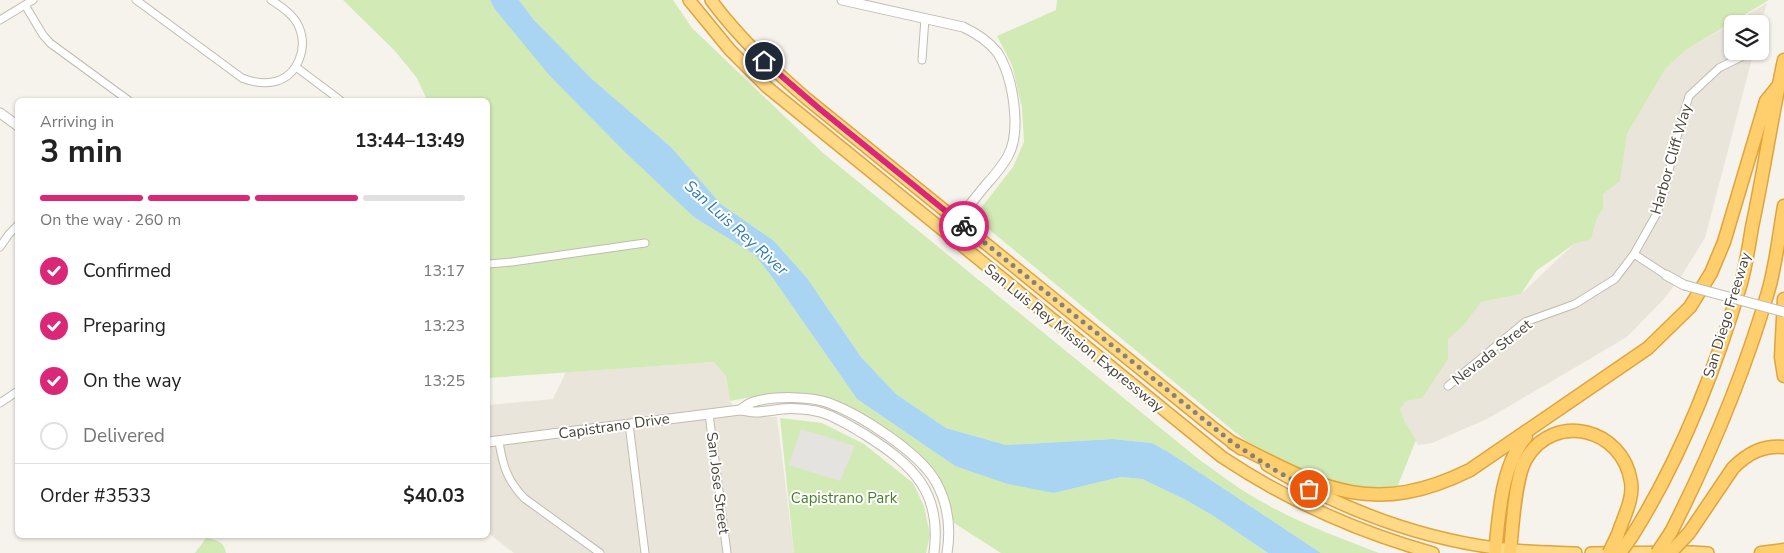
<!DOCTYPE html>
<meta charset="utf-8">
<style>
:root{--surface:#fff;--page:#f2f2f2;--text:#222;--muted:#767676;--line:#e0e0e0;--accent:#db2777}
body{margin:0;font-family:"Nunito Sans",sans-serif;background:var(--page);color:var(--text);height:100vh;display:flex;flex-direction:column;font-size:19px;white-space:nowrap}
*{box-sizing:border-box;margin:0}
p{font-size:16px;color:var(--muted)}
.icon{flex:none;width:28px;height:28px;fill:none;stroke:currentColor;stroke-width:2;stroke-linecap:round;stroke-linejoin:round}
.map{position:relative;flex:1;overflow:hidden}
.drawer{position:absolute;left:15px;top:98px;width:475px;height:440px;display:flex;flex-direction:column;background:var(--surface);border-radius:8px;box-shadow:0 1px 4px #0004}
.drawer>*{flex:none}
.buttons{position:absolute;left:1724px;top:15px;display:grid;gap:10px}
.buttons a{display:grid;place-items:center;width:45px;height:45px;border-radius:8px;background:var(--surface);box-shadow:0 1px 4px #0004;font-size:25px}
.pin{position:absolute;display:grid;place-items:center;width:42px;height:42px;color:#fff;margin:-21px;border:2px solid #fff;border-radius:50%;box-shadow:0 1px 5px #0007}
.courier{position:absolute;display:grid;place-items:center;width:50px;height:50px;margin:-25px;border:4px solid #db2777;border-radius:50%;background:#fff;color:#222;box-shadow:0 1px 6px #0007}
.head em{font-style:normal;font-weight:700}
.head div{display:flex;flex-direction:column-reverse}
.head{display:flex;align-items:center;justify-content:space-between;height:85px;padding:0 25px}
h1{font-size:32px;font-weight:700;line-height:38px}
.bar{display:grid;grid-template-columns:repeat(4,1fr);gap:8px 5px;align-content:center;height:60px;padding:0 25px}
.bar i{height:6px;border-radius:4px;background:var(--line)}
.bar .on{background:var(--accent)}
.bar p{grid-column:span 4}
.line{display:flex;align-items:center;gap:12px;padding:0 25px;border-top:1px solid var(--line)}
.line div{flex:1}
ol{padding:0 25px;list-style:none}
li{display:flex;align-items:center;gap:15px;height:55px}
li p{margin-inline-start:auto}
li .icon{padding:5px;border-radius:50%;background:var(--accent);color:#fff;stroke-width:4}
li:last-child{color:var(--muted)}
li i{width:28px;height:28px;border:2px solid var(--line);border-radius:50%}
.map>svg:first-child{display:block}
.residential{fill:#eae5da}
.green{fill:#d2eab5}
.parking{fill:#e5e3e0}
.water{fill:#a9d4f2}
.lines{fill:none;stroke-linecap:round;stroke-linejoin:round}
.minor-casing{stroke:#c2bbae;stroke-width:9}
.tertiary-casing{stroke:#c2bbae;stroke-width:11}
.trunk-casing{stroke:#e0a43c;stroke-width:14}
.motorway-casing{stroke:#e0a43c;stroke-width:15}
.minor{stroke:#fff;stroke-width:7}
.tertiary{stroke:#fff;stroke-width:9}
.trunk{stroke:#ffd985;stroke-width:11}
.motorway{stroke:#ffcf6e;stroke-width:12}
.tertiary-bridge-casing{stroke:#c2bbae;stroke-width:11;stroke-linecap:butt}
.motorway-bridge-casing{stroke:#e0a43c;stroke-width:15;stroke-linecap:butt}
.tertiary-bridge{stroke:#fff;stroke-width:9}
.motorway-bridge{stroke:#ffcf6e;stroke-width:12}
.done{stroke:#878178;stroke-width:5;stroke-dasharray:0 9}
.route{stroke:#db2777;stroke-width:6}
.labels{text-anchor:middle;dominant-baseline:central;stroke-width:4;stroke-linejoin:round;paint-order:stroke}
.street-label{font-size:15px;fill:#4b4439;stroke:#fff}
.park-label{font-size:15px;fill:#4a7f2a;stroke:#fff}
.water-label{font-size:16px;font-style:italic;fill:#2e7ab2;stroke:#fff}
</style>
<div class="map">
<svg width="1784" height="553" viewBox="0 0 1784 553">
<rect width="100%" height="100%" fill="#f6f3ec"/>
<!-- residential -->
<path class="residential" d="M1767,3L1760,28V24H1732V51H1754L1705,238L1682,275L1663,300L1627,337L1489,418L1432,443L1418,445L1398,410L1447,339L1481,302L1521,294L1574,244L1627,134L1666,68L1686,50Z
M715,362L726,376L730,401L739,415L777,417L794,553H514L488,533V405L553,399L566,372Z"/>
<!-- green -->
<path class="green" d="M343,0H490L494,8L695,218L754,254L772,277L857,399L955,466L1054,493L1121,477L1142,479L1184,499L1212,515L1268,553H1001L954,523L946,491L915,452L873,423L826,397L773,393L730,401L726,376L714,362L488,378V100H427L417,78L395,51Z
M519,0H673L692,28L823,153L1201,461C1214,470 1226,479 1239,488C1282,516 1331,535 1379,553H1321L1170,453L1152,443L1113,439L1006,445L946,428L896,394L861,357L807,278L774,241L721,204L671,147L593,80L534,20Z
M1057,0H1769L1686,50L1666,68L1627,134L1620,181L1603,194V208L1596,220L1591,239L1574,244L1536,271L1521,294L1481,302L1463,326L1448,339V359L1422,398L1406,401L1400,409L1404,420L1416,440L1396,490L1342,488L1296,468L1247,442L974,217L1013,167L1024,142L1022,108L1012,65L997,36L1056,10Z
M780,418L822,423L864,444L913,483L924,506L930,535L926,553H794Z
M206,538C216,540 224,541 226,553H195Z"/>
<!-- parking -->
<path class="parking" d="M801,429L855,446L840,481L789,465Z"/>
<!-- water -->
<path class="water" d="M490,0H519L534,20L593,80L671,147L721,204L774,241L807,278L861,357L896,394L946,428L1006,445L1113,439L1152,443L1170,453L1321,553H1268L1212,515L1184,499L1142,479L1121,477L1054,493L1008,484L955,466L857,399L772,277L754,254L695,218L626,153L550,76L494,8Z"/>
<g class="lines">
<!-- minor casing -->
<g class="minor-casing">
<path id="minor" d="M136,0L242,78C252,82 262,84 273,82C298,77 308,48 299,27C294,15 282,7 271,0
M25,5L43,35L50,43L128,100
M0,20L33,0
M922,60L925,18
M296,67L340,100
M0,247L9,234L18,225
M1634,254L1666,275
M488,264L512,262L645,243
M1448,386L1525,322L1575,304L1615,279L1634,254L1656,215L1663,197L1676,140L1689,96L1719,68L1743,56
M0,403L18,391
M709,414L727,553
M629,424L645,553
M499,442C503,466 507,480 524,498L600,553"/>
</g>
<!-- tertiary casing -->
<g class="tertiary-casing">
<path id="tertiary" d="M842,0L963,27C976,33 988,41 997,52C1013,76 1022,130 1008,156C1002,167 993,177 985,186C972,202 959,218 946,234
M0,113L18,126
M1666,275L1684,285
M740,410C744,407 749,403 753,402C773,396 810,396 829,403C861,415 919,452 936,482C948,504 951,529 947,553
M488,442L740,410C745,410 750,412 755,412C764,412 773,410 782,409C792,408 809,409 820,412C835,416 850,426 864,434C913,465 942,491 934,553"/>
</g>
<!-- trunk casing -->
<g class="trunk-casing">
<path id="trunk" d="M689,0L730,50L767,87L1222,457C1288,501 1358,532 1433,553
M711,0C738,37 772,69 807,99L1211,426L1241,449
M1267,465C1337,507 1414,537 1495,548C1522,552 1549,552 1576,553
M1591,553L1691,552L1708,553"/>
</g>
<!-- motorway casing -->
<g class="motorway-casing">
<path id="motorway" d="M1784,299L1781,357L1784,376
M1233,443C1321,488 1373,518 1470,470L1648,348L1690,307L1711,273L1724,242L1766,101L1779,85
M1671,532C1710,455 1744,374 1768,292C1776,265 1779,234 1784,206
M1689,533L1733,468C1748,453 1763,445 1784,447
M1632,536C1681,458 1715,371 1741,283C1746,265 1749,246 1752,227C1764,171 1772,115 1784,60
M1495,553C1499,516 1501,465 1526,437
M1510,553C1512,530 1515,477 1526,459C1554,411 1623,428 1631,482C1634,499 1623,518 1618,534
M1761,553L1784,550"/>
</g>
<!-- minor -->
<use href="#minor" class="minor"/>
<!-- tertiary -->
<use href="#tertiary" class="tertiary"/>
<!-- trunk -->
<use href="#trunk" class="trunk"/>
<!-- motorway -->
<use href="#motorway" class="motorway"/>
<!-- tertiary-bridge casing -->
<g class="tertiary-bridge-casing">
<path id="tertiary-bridge" d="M1684,285L1784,312"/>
</g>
<!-- motorway-bridge casing -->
<g class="motorway-bridge-casing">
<path id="motorway-bridge" d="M1609,553L1618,534
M1620,553L1632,536
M1657,553L1671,532
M1670,553L1689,533"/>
</g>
<!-- tertiary-bridge -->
<use href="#tertiary-bridge" class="tertiary-bridge"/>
<!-- motorway-bridge -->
<use href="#motorway-bridge" class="motorway-bridge"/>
</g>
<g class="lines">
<!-- done -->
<path class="done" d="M964,226L1233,443L1273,469L1309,489"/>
<!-- route -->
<path class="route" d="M764,61L821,110L964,226"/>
</g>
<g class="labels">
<!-- street labels -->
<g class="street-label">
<text transform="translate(1671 159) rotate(-74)">Harbor Cliff Way</text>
<text transform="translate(1727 315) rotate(-73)">San Diego Freeway</text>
<text transform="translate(1074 338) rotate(39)">San Luis Rey Mission Expressway</text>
<text transform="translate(1492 352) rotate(-38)">Nevada Street</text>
<text transform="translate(614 426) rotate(-8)">Capistrano Drive</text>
<text transform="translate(718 483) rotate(83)">San Jose Street</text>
</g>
<!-- park labels -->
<g class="park-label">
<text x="844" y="498">Capistrano Park</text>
</g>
<!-- water labels -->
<g class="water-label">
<text transform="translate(736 228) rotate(42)">San Luis Rey River</text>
</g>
</g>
</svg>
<div class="buttons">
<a><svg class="icon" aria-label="layers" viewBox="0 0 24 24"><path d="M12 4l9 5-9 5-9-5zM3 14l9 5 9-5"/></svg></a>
</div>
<div class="pin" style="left:1309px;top:489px;background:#ea580c"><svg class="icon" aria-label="bag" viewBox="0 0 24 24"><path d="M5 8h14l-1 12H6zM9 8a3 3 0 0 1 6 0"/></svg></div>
<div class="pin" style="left:764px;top:61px;background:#1f2937"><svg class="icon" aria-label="home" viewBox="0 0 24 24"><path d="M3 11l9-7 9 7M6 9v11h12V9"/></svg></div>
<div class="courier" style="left:964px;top:226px"><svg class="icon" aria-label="bike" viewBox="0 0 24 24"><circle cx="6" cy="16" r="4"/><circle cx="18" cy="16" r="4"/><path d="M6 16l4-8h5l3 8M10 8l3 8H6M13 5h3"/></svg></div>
<section class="drawer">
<div class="head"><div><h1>3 min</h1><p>Arriving in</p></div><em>13:44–13:49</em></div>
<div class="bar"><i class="on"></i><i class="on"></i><i class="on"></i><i></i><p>On the way · 260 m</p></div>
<ol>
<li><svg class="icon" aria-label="check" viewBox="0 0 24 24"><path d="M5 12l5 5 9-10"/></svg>Confirmed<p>13:17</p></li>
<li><svg class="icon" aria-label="check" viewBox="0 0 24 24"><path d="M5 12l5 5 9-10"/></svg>Preparing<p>13:23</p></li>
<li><svg class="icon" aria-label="check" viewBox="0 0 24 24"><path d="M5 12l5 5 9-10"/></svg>On the way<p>13:25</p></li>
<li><i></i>Delivered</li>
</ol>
<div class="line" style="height:65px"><div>Order #3533</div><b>$40.03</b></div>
</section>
</div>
